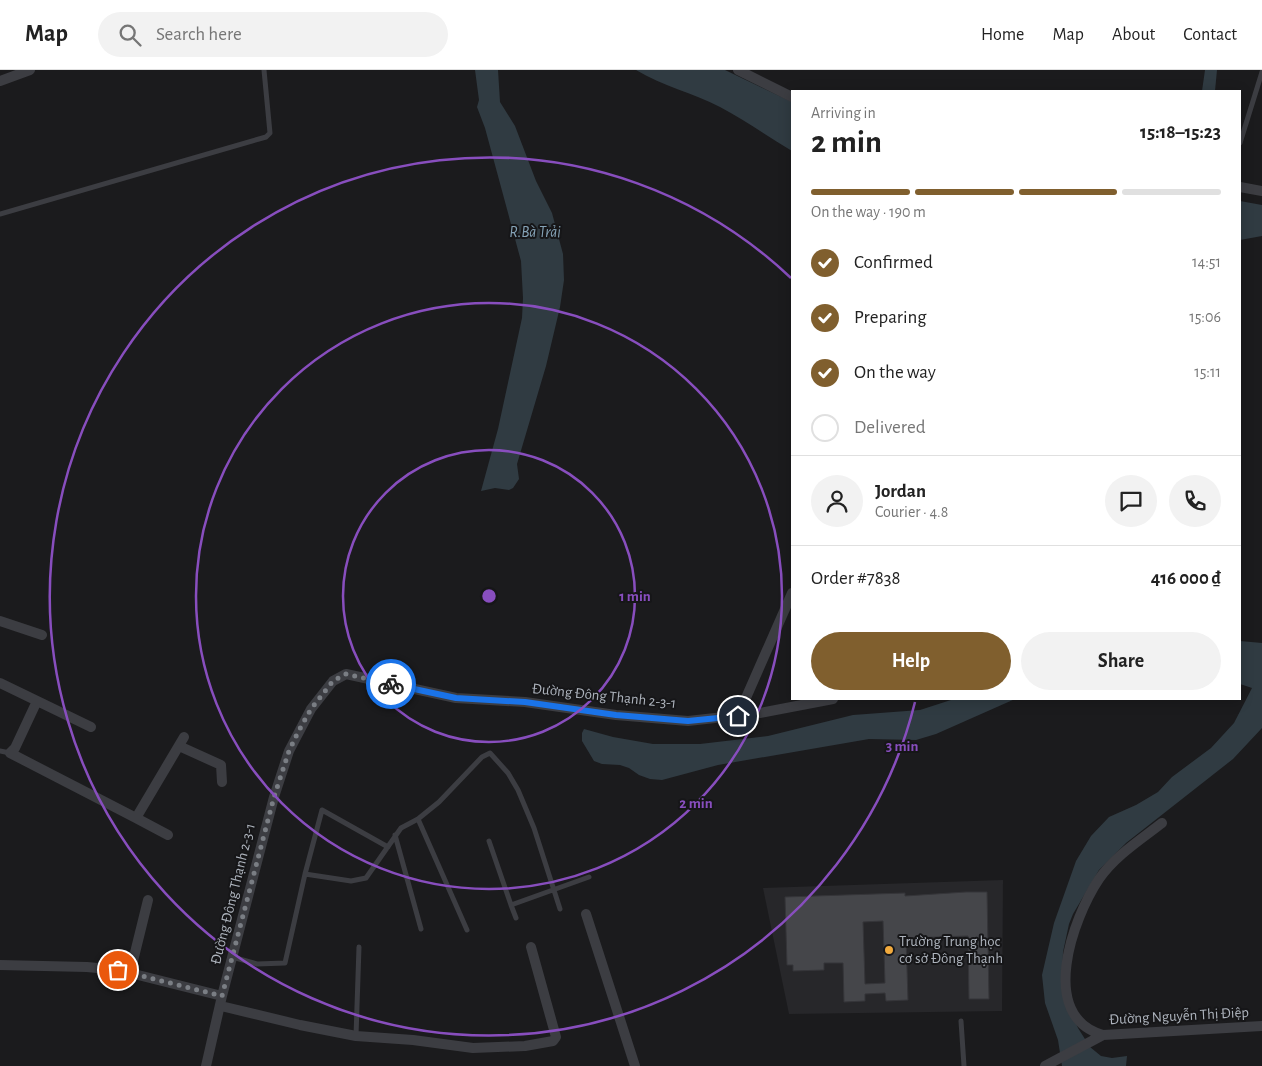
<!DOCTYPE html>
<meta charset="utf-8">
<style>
:root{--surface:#fff;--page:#f2f2f2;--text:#222;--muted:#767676;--line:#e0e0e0;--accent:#805f2e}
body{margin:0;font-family:"Alegreya Sans",sans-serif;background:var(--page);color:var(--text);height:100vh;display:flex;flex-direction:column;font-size:19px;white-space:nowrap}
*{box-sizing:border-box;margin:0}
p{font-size:16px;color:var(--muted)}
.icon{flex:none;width:28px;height:28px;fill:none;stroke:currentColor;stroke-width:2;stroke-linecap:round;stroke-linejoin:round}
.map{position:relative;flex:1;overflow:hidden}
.drawer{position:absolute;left:791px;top:20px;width:450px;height:610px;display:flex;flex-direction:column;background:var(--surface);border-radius:0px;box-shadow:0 2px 12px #0003}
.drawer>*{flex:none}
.pin{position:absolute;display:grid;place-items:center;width:42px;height:42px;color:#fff;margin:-21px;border:2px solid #fff;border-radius:50%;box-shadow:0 1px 5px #0007}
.courier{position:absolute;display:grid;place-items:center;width:50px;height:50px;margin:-25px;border:4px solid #1a73e8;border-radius:50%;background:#fff;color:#222;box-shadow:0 1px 6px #0007}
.headline em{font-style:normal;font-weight:600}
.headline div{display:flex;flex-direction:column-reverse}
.headline{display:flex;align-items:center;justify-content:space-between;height:85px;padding:0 20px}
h1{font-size:32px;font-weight:600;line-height:38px}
.bar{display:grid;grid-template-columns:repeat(4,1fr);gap:8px 5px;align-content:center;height:60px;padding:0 20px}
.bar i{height:6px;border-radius:4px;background:var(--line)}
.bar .selected{background:var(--accent)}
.bar p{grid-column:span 4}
.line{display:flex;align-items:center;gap:12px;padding:0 20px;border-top:1px solid var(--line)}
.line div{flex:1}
.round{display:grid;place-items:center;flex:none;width:52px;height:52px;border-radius:26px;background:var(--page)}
ol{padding:0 20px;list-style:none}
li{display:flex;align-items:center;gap:15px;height:55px}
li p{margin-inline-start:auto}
li .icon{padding:5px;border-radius:50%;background:var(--accent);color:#fff;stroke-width:4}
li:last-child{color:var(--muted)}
li i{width:28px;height:28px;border:2px solid var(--line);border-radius:50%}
.cta{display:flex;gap:10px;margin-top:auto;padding:10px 20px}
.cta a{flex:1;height:58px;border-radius:30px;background:var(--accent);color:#fff;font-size:20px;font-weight:600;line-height:58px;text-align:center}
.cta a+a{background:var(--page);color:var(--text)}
header{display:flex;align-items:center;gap:30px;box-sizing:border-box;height:70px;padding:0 25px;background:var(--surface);border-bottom:1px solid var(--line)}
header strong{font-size:24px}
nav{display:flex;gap:28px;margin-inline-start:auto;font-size:18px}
.search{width:350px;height:45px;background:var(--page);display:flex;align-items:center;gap:12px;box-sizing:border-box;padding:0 18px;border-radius:28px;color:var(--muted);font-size:19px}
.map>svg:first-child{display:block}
.built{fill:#27272a}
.water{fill:#303b42}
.building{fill:#45464a;stroke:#353539;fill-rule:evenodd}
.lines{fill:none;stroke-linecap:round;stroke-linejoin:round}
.lane{stroke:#3c3d42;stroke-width:5}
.street{stroke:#3c3d42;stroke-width:10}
.done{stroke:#7a7e84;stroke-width:5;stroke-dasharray:0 9}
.route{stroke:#1a73e8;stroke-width:6}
.ring{fill:none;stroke:#884ebe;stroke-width:2.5}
.poi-dot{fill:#f2aa3d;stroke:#161618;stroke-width:2}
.labels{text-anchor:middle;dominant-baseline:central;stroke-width:4;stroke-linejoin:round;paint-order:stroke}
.street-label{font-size:15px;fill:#adb3bc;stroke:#161618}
.poi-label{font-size:15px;fill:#adb3bc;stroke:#161618;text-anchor:start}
.water-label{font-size:16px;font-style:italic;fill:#85a3b7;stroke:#161618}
.centre{fill:#884ebe;stroke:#161618;stroke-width:2.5}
.ring-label{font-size:15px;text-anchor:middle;font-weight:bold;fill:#884ebe;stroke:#161618;stroke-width:4;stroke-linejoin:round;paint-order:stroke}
</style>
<header>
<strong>Map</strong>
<div class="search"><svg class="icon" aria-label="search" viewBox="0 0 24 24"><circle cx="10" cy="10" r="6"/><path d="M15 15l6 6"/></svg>Search here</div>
<nav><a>Home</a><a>Map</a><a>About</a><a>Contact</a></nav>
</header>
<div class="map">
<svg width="1262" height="996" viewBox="0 0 1262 996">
<rect width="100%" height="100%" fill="#1b1b1d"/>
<!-- built -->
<path class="built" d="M1003,810L1002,941L789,944L763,818Z"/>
<!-- water -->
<path class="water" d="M475,0H498L500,32L515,56L536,111L552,143L563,184L564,210L560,237L546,296L517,394L519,409L513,418L509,420L495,418L481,421L498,359L522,248L523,228L521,191L485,58L477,37L479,30Z
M636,0H725L792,32V81C768,67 745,50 720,37C693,23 662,16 636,0Z
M1205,0H1217L1215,21H1202Z
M1240,131L1262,135V166L1240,170Z
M1240,571L1262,573V658L1233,689L1126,773L1099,800L1073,844L1069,854L1063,882L1062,922L1078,958L1090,977L1101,986L1112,988L1127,986L1126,996H1062L1058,970L1045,933L1042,905L1054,853L1076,791L1091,766L1109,747L1136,735L1158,722L1172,707L1211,678L1234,653L1252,618L1240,614Z
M954,629H1015L936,664L916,670L869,669L718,695L662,710L650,709L639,705L629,698L620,695L602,694L594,691L582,671V663L584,659L613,667L653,674H700L768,666L853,645L920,640Z"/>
<!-- building -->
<path class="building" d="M966,822H987L989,929H969L968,866L906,868L908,930L886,931L885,923L865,924V931L844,932L843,893H824V900L793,901V895H787L785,827L905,823V826ZM883,851L885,913L865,914L863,852Z"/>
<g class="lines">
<!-- lane -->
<path class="lane" d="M1240,73L1262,2
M0,144L266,67L270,63L264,0
M0,681L10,683
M418,749L467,860
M395,765L421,859
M489,771L511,835
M305,804L351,811L366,808L401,758L418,749L439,732L482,687L490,683L508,703L518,720L534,758L560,839
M516,848L511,835L589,807
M232,887L257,894L285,893L305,804L322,740L388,777
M961,951L964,996
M356,966L359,877"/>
<!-- street -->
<path class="street" d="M738,0L792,27
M0,11L30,0
M1240,117L1262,121
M0,551L42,565
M0,613L91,657
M37,631L15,678L10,683L136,748L184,667
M738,646L792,523
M179,676L221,695L222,712
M136,748L168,765
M586,844L635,996
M0,895L87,897L118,900L222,926
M130,903L148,830
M221,936L300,955L356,966L413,970L473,978L525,976L553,971L556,967L531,877
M1103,965C1037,946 1073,848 1099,809C1115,786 1140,770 1162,753
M206,996L222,926L274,727L289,681L311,639L333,611L346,604L456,628L525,632L616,645L688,651L760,643L833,629
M1045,996L1103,965L1262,956"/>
</g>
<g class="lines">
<!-- done -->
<path class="done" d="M118,900L222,926L274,727L289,681L298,662L311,639L333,611L346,604L391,614"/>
<!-- route -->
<path class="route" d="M391,614L456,628L525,632L616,645L688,651L738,646"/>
</g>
<!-- distance rings -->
<g class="ring">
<circle cx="489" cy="526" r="146"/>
<circle cx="489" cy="526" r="293"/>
<path d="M915 632A439 439 0 1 1 791 208"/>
</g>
<!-- markers -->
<circle class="poi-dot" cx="889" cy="880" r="5"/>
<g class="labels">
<!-- street labels -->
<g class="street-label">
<text transform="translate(604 626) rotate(6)">Đường Đông Thạnh 2-3-1</text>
<text transform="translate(233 824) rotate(-76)">Đường Đông Thạnh 2-3-1</text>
<text transform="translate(1179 946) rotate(-3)">Đường Nguyễn Thị Điệp</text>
</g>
<!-- poi labels -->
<g class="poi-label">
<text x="899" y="871">Trường Trung học<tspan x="899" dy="17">cơ sở Đông Thạnh</tspan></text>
</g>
<!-- water labels -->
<g class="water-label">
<text x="535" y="162">R.Bà Trải</text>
</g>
</g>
<circle cx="489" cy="526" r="8" class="centre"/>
<g class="ring-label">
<text x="635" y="531">1 min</text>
<text x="902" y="681">3 min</text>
<text x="696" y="738">2 min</text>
</g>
</svg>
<div class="pin" style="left:118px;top:900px;background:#ea580c"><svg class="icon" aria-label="bag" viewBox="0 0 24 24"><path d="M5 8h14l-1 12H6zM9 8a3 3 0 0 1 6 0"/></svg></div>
<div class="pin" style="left:738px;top:646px;background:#1f2937"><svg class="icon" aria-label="home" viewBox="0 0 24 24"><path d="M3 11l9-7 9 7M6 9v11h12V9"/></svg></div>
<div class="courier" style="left:391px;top:614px"><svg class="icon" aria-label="bike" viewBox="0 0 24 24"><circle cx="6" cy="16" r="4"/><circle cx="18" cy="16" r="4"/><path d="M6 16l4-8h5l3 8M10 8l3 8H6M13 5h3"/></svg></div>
<section class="drawer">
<div class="headline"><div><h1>2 min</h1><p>Arriving in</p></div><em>15:18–15:23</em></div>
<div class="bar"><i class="selected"></i><i class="selected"></i><i class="selected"></i><i></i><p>On the way · 190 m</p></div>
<ol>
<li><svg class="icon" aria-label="check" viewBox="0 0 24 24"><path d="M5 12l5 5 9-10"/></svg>Confirmed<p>14:51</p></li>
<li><svg class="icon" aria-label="check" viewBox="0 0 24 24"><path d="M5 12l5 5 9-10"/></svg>Preparing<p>15:06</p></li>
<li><svg class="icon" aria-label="check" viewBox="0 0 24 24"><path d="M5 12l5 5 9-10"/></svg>On the way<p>15:11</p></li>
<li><i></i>Delivered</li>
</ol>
<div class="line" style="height:90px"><a class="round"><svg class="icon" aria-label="person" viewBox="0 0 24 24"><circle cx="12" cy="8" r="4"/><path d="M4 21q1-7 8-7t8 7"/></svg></a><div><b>Jordan</b><p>Courier · 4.8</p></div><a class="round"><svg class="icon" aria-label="chat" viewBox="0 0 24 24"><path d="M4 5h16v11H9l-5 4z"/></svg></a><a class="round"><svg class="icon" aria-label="phone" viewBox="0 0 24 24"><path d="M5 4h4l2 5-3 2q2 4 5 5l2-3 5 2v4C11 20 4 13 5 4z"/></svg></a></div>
<div class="line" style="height:65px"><div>Order #7838</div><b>416 000 ₫</b></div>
<div class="cta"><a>Help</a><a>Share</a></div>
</section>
</div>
